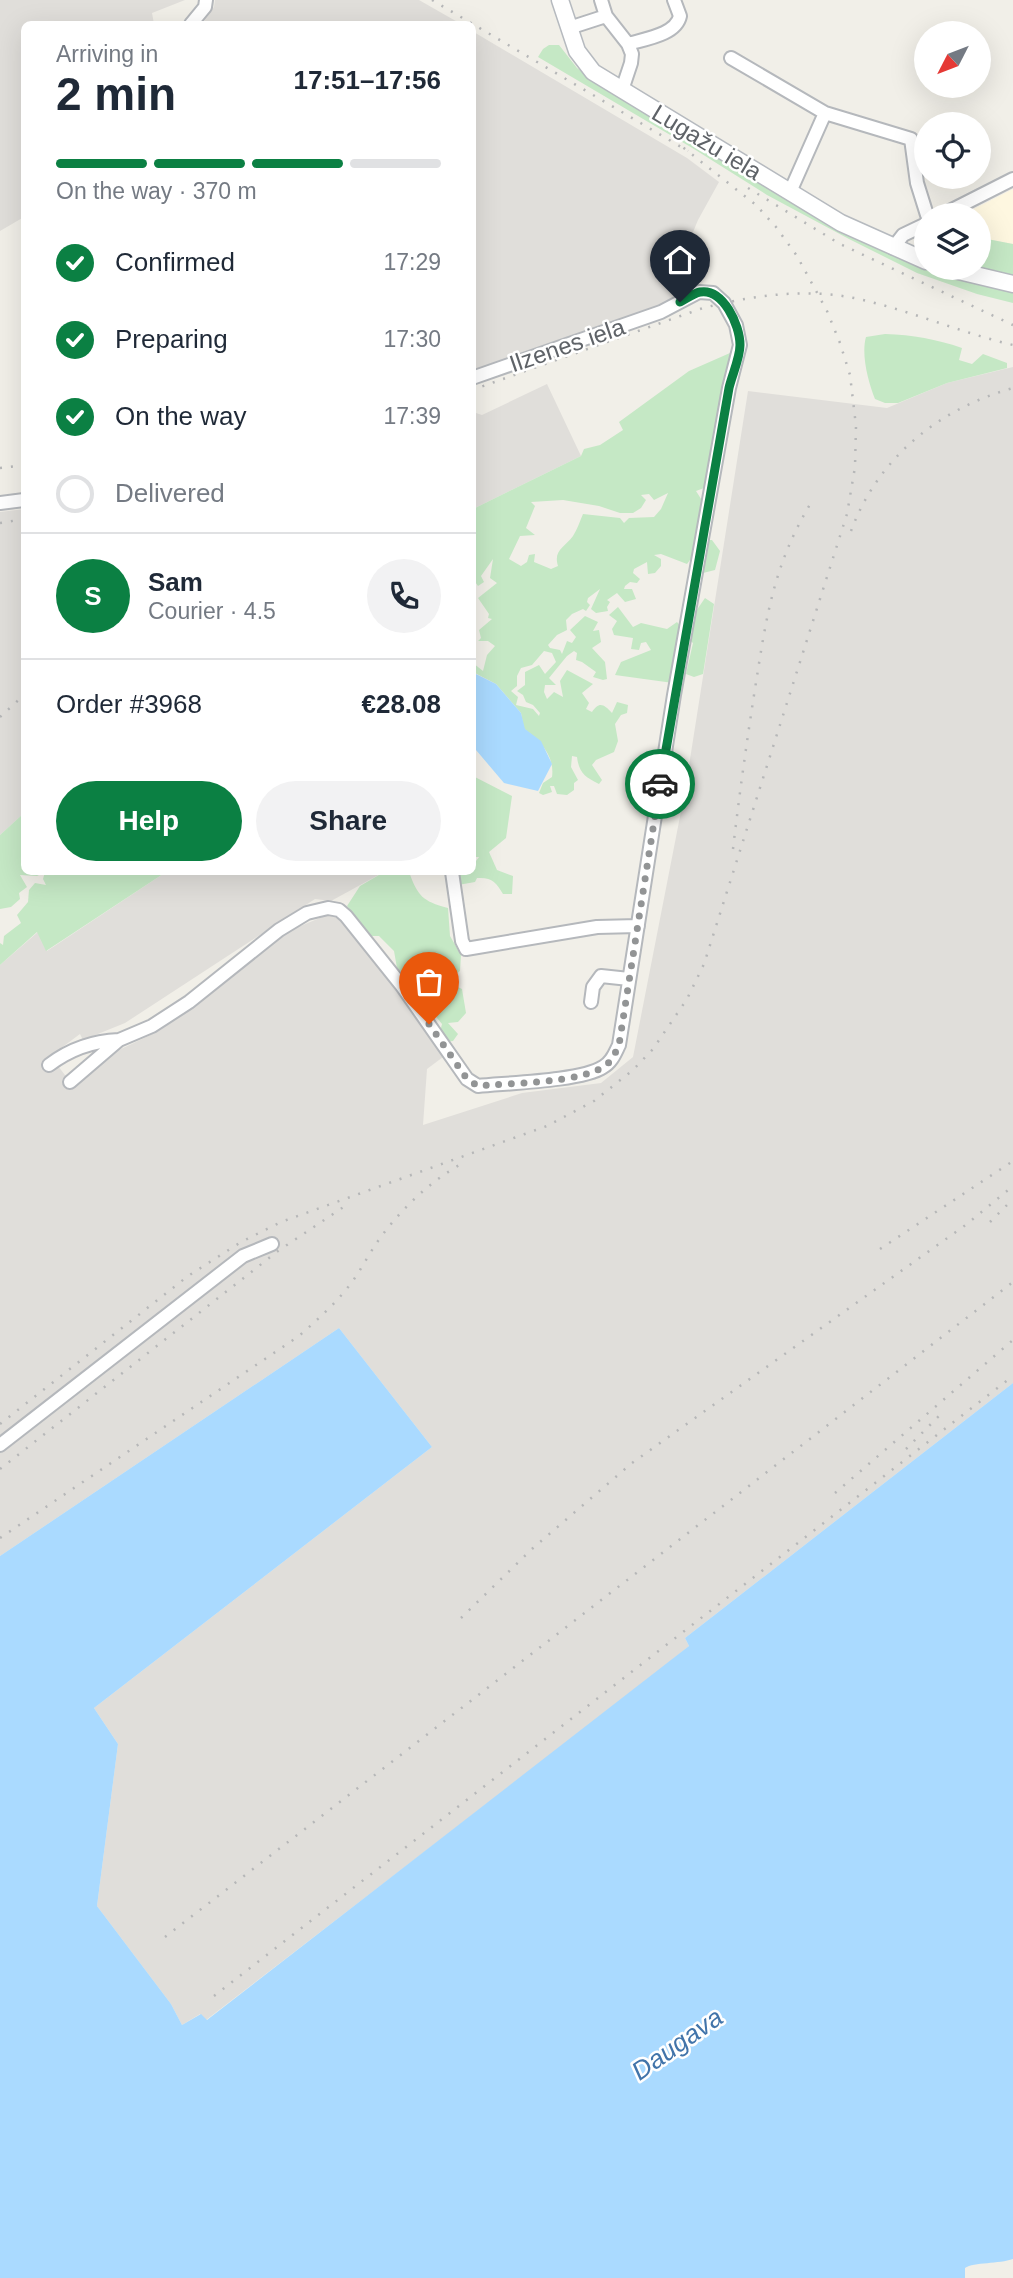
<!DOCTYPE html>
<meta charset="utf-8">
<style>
:root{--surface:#fff;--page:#f2f2f3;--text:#1f2937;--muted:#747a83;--line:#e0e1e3;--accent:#0b8043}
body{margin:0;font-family:Arial,sans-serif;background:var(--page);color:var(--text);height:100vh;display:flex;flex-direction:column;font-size:26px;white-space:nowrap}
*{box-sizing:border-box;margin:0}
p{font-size:23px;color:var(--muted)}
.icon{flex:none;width:38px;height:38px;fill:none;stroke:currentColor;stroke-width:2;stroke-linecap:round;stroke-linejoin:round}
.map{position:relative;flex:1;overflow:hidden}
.sheet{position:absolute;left:21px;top:21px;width:455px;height:854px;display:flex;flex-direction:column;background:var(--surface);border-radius:10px;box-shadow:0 7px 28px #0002}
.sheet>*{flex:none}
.needle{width:46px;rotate:228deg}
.buttons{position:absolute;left:914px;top:21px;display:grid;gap:14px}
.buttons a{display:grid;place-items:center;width:77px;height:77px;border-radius:50%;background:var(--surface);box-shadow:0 7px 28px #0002;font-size:35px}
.pin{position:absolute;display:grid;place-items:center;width:60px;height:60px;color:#fff;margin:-72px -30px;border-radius:50% 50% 50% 0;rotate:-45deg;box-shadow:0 0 7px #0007}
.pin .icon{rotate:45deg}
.courier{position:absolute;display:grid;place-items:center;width:70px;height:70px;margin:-35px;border:5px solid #0b8043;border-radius:50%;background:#fff;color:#222;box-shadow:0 2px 9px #0007}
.overview em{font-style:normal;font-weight:600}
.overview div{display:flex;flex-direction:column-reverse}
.overview{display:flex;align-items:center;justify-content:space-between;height:119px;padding:0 35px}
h1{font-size:46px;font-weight:600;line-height:52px}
.bar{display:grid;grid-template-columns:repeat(4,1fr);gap:10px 7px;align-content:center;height:84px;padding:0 35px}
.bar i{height:9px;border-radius:5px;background:var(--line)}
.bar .on{background:var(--accent)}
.bar p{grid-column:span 4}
.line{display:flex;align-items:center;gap:18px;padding:0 35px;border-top:2px solid var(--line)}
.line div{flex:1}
.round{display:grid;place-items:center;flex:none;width:74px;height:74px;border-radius:37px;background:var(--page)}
ol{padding:0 35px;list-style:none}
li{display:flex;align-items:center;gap:21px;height:77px}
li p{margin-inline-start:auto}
li .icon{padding:7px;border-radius:50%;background:var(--accent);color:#fff;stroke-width:4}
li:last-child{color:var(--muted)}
li i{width:38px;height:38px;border:4px solid var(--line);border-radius:50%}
.button{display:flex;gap:14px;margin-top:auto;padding:14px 35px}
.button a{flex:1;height:80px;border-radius:42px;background:var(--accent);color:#fff;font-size:28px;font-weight:600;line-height:80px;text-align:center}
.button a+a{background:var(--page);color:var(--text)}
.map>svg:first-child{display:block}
.commercial{fill:#fef7e0}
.industrial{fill:#e0deda}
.green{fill:#c5e8c5;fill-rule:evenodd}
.water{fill:#aadaff}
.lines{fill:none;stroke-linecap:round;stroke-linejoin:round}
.street-casing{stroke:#b5b8bc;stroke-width:16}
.secondary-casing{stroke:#b6babf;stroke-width:19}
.street{stroke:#fff;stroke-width:12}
.secondary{stroke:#fff;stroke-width:16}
.rail{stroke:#b6b7b8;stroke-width:2.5;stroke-dasharray:2 9;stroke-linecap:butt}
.done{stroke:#929495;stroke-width:7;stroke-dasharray:0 12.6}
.route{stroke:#0b8043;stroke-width:9}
.labels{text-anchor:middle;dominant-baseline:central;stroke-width:5;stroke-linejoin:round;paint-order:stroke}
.street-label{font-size:24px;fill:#5f6368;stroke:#fff}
.water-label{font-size:26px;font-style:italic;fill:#4174aa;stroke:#fff}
</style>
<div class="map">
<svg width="1013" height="2278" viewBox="0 0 1013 2278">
<rect width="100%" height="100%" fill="#f1efe8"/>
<!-- commercial -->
<path class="commercial" d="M1013,189V244L981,238L978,232V215H967L966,213Z"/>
<!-- industrial -->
<path class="industrial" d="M0,0H185L152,13L154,24H24V217L0,231Z
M215,0H419L461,24H202L214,7Z
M472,31L687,158L719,182L698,220L693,232L696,246L675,300L473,370Z
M1013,367V1383L685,1638L689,1646L644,1683L206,2020L200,2014L182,2025L171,2004L97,1906L118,1744L94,1708L432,1447L339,1328L0,1556V965L38,932L47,951L166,872H384L331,901L315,899L125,1023L83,1040L80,1034L45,1060L58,1066L68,1079L93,1069L121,1049L159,1031L203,1000L286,932L327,915L340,918L381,967L443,1057L427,1069L423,1125L522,1093L601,1083L633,1057L685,791L748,391L887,408L947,383Z
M547,384L581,456L473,509V412L482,415Z
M24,509V813L0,835V512Z"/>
<!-- green -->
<path class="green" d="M549,45H559L577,68L615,95L873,246L926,268L1013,291V303L977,294L917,273L849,239L767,195L694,149L538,57L543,49Z
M978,232L982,238L1013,244V278L978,268Z
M885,334C913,335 936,339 962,348L959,360L972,364L983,354L1007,363V368L947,383L898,403H885L875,399C868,382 861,354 866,337Z
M730,353L704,488L696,491L703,502L698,540H712L720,551L715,570L703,573L693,556L687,564L661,554L654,555L661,559V566L655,573L648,574L647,562L634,569L633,573L640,579L637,583L630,582L625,586L624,589H632L636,599L625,602L617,593L607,600L610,602L607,607L608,611L596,613L591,609L600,589L588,598L587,602L590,605L586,611L583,609L572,614L566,620L567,630L557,635L548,645L550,648L560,650L562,654L567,641L572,643L576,637L570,630L585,616L598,622L593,631L599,630L601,642L592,648L605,662L607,679L603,680L593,677L596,672L582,662L576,660L577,653L574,651L567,656L549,678L556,685H545L544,692L547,699L554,692L563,697L560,681L567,670L593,684L582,693L589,703L586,709L592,712C599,701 604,704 612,713L617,702L628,705L627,713L621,715L615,724L618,741L614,752L596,760L592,765L602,780L599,784C585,777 579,773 577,757L572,756L571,767L578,780L574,783V790L567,795L557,794L554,786H550L552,792L543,795L539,793L543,783L552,777C555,756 540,740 524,729L521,713L496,684L473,672V663L483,671L487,655L495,646L488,641H478L481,638L479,630L492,619L488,618L489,614L478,598L497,583L490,578L493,559L481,576L484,582L478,586L473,579V509L581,456L584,449L600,445L623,430L619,422L689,371ZM668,493L661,509L654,517L629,518L624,523L620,518L583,514C580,521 577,530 573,536C565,547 553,550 558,566L551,569L534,562L535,554L529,555L527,562L521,566L509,559L520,536L535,535L526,528L535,506L531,502L563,500L599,506L620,513H633L641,508L646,500L641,495L649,494L654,500ZM544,651L552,653L556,662L545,674L539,665L525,672V685L517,691L523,695L526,702L533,705L540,713L539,716L533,709L516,705L518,697L511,691L517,686V676L521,668L532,665Z
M705,598L714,604L703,674L694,677L686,674L693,643L687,638L692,632L691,628L695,621L692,617Z
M618,607L633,627L641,623L667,629L677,622L682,628L673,683L615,675L621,662L651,650L646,642L641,643L639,650L631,649L633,638L614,635L612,629L617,621L609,615Z
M473,776L512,796L506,838L489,852L497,870L513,876L512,894H503C496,882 492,877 477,878L475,882L458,885L460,872H472L473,865L479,857H473Z
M24,813V872H166L46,951L37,932L0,965V943L3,945L4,936L21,923L17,915L28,902L29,890L35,883L46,885L43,879L45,872L37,876L20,875L27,887L19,893L20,899L11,907L0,909V835Z
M384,872H409C418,896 422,901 448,908L450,936L461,955L460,971L445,981L462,989L466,1013L458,1022L448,1023L458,1034L453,1041L446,1042L440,1032L442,1024L433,1013L419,1002L418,985L397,968L394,951L379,936H371L347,906L360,886Z"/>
<!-- water -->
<path class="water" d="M472,672L496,684L521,713L525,729L541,741L552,764L538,791L504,783L476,750L472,734Z
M339,1328L432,1447L94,1708L118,1744L97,1906L171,2004L182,2025L201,2014L207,2020L689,1646L685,1638L1013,1383V2259C999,2264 974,2262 965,2268V2278H0V1556Z"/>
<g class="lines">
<!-- street casing -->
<g class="street-casing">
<path id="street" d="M601,0L606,16L628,44L632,54L631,63L622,90
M191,24L205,7L206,0
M569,28L606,16
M628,44C644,39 676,35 680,16L674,0
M731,58L825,113L911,139L917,183L927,215
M790,192L825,113
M942,215L1013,179
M893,248L903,235L926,224
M0,503L24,500
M452,872L462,941L466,949L597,927L638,926
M591,1002L593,987L601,976L629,979
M49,1065C70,1049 93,1041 119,1040
M70,1082L119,1040L152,1026L189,1002L279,930L307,913L328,908L339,910L346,916L402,986L467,1079L478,1086C506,1083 582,1081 603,1067C612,1062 615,1053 619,1045L674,695L729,388L740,345L736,325L724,303L713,293L699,292L661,312L472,378
M0,1445L243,1256L272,1244"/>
</g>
<!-- secondary casing -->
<g class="secondary-casing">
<path id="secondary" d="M560,0L577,51L593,72L841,223L926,261
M946,268L1013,284"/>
</g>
<!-- street -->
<use href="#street" class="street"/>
<!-- secondary -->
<use href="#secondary" class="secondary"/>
<!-- rail -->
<path class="rail" d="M432,0L688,151
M748,188L840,244L1013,325
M472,390L703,308C755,295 810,287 863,300C914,312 962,333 1013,345
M0,468L24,465
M0,523L24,519
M851,531C878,458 938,409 1013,388
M0,717L24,695
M733,849C739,797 746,747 754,695C766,620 772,567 812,501
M990,1222L1013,1199
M880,1249L1013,1161
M0,1424L188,1276L241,1242L281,1222L547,1126L594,1101L633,1070L653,1049L687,999L704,964L847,514L855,467L856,426L850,375L840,343L827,311L797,256L776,227L756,205L680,145
M906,1449L941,1414
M0,1469L278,1251L345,1206
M835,1493L1013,1340
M0,1538L299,1336C317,1320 334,1305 349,1286C360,1272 368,1255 378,1241C400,1210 428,1183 461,1164
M461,1618L533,1548L632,1463L967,1224L1013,1186
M165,1937L1013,1282
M214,1996L1013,1376"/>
</g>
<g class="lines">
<!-- done -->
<path class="done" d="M429,1024L467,1079L478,1086C508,1083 579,1083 603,1067C612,1062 615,1053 619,1045L660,784"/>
<!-- route -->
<path class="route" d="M660,784L729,388C732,375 740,358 740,345C740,325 723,288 700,292C694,293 686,299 680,302"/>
</g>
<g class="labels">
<!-- street labels -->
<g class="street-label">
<text transform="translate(707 142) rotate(31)">Lugažu iela</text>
<text transform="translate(567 345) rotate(-19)">Ilzenes iela</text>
</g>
<!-- water labels -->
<g class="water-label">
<text transform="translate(677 2044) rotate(-35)">Daugava</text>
</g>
</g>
</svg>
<div class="buttons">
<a><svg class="needle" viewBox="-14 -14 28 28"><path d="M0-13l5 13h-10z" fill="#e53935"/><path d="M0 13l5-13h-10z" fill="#747a83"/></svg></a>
<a><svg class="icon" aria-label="locate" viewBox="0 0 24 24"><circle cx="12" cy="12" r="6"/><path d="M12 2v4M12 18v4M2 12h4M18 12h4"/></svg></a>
<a><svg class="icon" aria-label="layers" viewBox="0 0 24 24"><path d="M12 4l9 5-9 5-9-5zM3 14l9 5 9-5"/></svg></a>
</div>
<div class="pin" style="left:429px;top:1024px;background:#ea580c"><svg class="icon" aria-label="bag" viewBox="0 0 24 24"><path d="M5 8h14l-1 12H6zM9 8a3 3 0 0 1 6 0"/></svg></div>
<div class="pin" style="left:680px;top:302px;background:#1f2937"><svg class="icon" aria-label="home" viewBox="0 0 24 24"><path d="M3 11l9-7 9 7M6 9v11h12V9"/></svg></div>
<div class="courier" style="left:660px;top:784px"><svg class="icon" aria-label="car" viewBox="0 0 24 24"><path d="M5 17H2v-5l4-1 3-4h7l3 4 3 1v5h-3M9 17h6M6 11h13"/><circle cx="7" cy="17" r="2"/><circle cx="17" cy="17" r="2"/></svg></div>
<section class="sheet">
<div class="overview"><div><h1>2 min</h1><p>Arriving in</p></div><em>17:51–17:56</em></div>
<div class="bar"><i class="on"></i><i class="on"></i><i class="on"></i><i></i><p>On the way · 370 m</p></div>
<ol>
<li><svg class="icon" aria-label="check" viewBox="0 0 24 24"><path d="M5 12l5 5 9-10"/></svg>Confirmed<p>17:29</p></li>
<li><svg class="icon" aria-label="check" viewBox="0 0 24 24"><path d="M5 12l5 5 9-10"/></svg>Preparing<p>17:30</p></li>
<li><svg class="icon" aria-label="check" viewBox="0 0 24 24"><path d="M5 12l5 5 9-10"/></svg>On the way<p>17:39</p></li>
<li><i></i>Delivered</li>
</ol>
<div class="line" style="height:126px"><b class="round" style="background:var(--accent);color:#fff">S</b><div><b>Sam</b><p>Courier · 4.5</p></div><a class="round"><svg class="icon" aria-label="phone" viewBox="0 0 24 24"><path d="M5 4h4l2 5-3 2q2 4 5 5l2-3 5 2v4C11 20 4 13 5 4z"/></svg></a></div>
<div class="line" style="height:91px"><div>Order #3968</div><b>€28.08</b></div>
<div class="button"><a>Help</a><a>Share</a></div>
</section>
</div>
